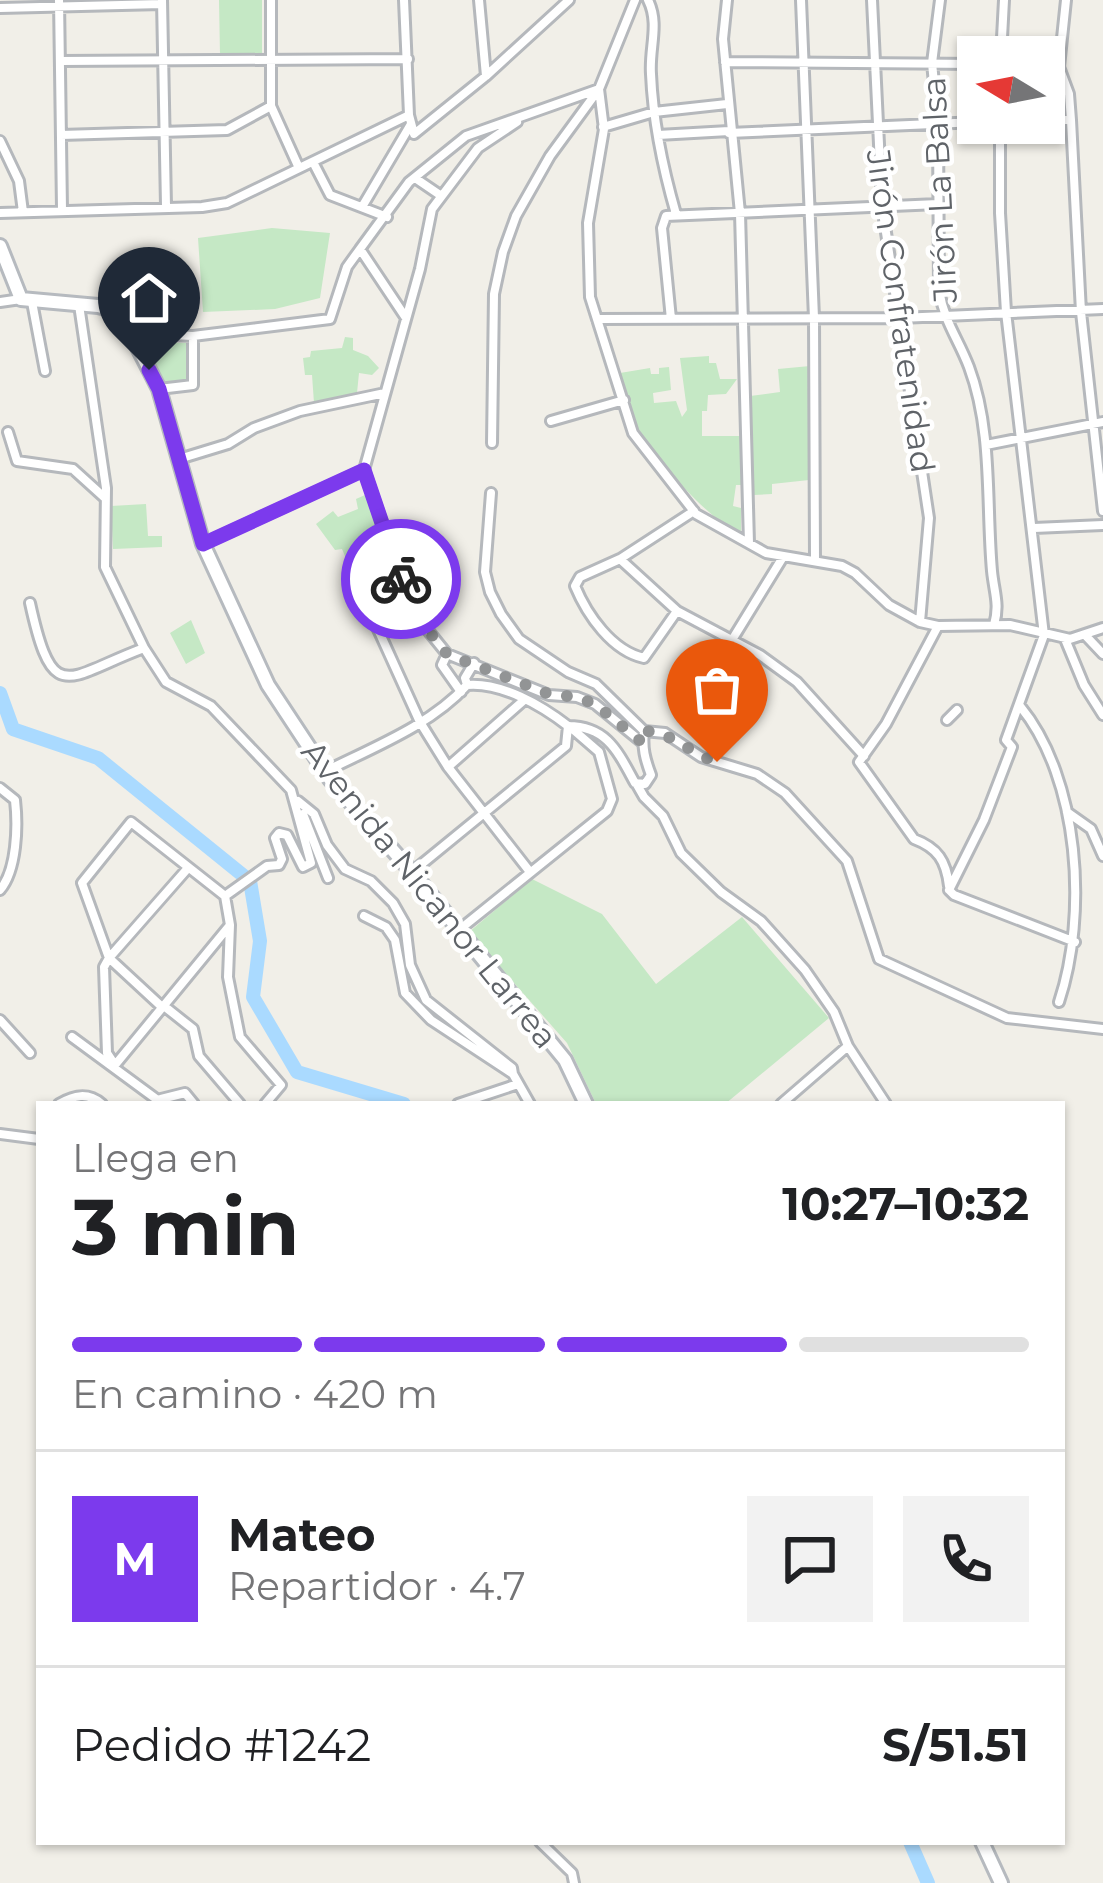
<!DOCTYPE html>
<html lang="es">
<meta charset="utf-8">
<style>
:root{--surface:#fff;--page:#f2f2f2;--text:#202124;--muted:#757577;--line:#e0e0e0;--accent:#7c3aed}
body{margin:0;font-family:Montserrat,sans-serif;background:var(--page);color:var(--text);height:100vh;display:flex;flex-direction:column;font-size:45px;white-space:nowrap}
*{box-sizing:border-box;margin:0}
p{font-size:39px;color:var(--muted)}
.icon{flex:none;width:66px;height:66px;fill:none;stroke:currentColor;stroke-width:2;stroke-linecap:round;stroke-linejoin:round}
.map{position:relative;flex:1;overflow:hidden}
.sheet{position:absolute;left:36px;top:1101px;width:1029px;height:744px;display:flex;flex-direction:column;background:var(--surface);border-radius:0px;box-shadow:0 3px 9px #0004}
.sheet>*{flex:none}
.needle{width:78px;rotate:280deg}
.controls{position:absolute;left:957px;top:36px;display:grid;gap:24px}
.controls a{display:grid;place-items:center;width:108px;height:108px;border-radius:0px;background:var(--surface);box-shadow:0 3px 9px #0004;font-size:60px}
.pin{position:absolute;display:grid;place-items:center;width:102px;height:102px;color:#fff;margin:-123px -51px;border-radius:50% 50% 50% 0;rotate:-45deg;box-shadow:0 0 12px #0007}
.pin .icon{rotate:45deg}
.courier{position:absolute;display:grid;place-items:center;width:120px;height:120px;margin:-60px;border:9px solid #7c3aed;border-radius:50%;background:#fff;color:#222;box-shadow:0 3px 15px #0007}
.headline em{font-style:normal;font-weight:700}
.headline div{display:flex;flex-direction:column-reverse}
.headline{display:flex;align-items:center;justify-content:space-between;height:204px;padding:0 36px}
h1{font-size:78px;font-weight:700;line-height:90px}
.bar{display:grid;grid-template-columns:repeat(4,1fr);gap:18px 12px;align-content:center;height:144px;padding:0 36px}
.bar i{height:15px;border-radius:9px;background:var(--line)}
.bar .current{background:var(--accent)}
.bar p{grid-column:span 4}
.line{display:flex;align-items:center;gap:30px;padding:0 36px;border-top:3px solid var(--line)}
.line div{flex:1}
.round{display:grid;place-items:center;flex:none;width:126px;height:126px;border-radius:0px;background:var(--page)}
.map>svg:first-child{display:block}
.green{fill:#c5e8c5}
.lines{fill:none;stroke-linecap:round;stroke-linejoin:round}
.river{stroke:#aadaff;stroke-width:14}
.minor-casing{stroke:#b5b8bc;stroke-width:14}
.secondary-casing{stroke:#b6babf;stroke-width:18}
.minor{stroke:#fff;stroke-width:8}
.secondary{stroke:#fff;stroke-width:12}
.done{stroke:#929495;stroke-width:12;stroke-dasharray:0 21.6}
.route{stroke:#7c3aed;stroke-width:15}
.labels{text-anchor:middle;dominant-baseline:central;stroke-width:9;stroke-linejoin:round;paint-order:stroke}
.street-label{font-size:33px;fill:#5f6368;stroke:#fff}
</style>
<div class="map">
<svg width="1103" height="1883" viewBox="0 0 1103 1883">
<rect width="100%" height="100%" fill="#f1efe8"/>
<!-- green -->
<path class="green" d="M219,0H262V55H220Z
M272,228L330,233L320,298L275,309L203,312L198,238Z
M345,337L353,338V350L368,356L379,368L372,375L359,373L357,393L314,403L312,375H305L303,358L310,357L311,351L342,348Z
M141,341L188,343L190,381L161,383Z
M709,356V363H716L720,379H737L726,394L708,395L707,411H702V436H741L742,485H736L733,506L741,508V535C707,518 656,460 637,427C629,411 625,390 620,373L650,368L651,374H659V368L669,367L671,390L653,393L654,403L676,401L682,417L687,410L680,358Z
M810,366L809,480L772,484V494L754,495L750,396L780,392L778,369Z
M366,486L376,515L380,546L366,553L369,559L350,568L342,549L335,550L316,524L333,511L338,517L358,509L356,499L365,495Z
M146,504L148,536H162V547L113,549L111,506Z
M191,620L205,653L186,664L170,633Z
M532,879L602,914L656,984L742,917L829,1018L725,1104H596L567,1043L469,932Z"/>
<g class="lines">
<!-- river -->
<path class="river" d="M0,693L13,729L98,758L250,881L260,941L253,997L297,1072L404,1104
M910,1842L928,1883"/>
<!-- minor casing -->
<g class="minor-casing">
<path id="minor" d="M59,0L62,209
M162,0L166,206
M271,0V106L299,168
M479,0L486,76
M648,0C660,24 649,48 651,74C653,121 663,169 676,214
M727,0L723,39L740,213L749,543
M801,0L814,318L815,561
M872,0L882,206L929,518L920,622
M940,0L932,63L938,124L939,290C944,322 958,338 969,367C993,431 986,504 992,571C994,592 1000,604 994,625
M1066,0L1059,67L1069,94L1071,120L1081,312L1103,511
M0,8L162,4
M1001,57L1004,0
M60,61L408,59
M725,62L978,64
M409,115L414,134L486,76L569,0
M1044,120H1071
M517,122L478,148L432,209L420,269L364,470L406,593L426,628L447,654L549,695L577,697L595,704L643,743
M603,127L654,112L727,104
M729,133L978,122
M61,135L227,130L271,106
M658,135L729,131
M0,141L19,181L23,212
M313,162L330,195L387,217
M415,178L440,195
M362,207L411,124
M0,213L202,207L227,203L409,115L404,0
M0,302L21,299
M32,302L45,371
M79,305L106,488L105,567L144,648L166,682L211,706L291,790L311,863L303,867L287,835L279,833L275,838L282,859L279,865L267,866L225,896
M406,318L360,249L409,182L466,136L599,89L604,129L588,223L590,297L633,433L696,514L766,553L842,566L855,573L889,605L920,622L938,626L1010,625L1070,639L1103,628
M597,319L900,318L1103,309
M671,319L662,228L666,216L938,204
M133,333L193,336
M159,389L193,385V336L330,319L347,267L360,249
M551,421L624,400
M8,432L17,461L73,469L105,498
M492,443L494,294L503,252L516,216L550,156L599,89L635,0
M986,445L1103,422
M179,459L228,444L254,428L300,411L385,393
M491,493L485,572L490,592L501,614L519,639L568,672L596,684L644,731
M1034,528L1103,525
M203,544L364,470
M620,559L694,511
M30,603C53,708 66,677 144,648
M367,605L420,722L448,767L530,872
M677,611L644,658C612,651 587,615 575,586L580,577L620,559L677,611L760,655L797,682L864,756
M938,626L886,724L859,762L914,839C938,848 946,861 949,886
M1086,636L1103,654
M1065,639L1084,685L1103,715
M447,654L442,665L461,692
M708,672L732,640L783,557
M1020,706C1080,779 1088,915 1059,1002
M947,720L957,710
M568,726C607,726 618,752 635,783L645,784L651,775C645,759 642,748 644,731L665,733L701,757L757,774L785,793L847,861L879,959L1007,1018L1103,1029
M448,767L523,701
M326,771C374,747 431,725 467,685L465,678L474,663
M636,783L644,797L663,816L681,853L721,892L761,921L805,970L834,1012L848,1046L886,1104
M0,788L15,800C18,826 17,870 0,890
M298,801L314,814L327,845L345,869L371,881L393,903L405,924L410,965L426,1000L512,1068L513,1074
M1067,812L1091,829L1103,856
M303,814L328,878
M131,822L225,896L230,925L115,1065L107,1053L104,967L109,958L82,883Z
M412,872L566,746L568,726C541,705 501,682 467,685
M949,890L984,820L1012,747L1006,740L1044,635L1006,312L1000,213V123
M949,890L954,895L1075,942
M364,916L386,927L395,940L405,993L431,1020L513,1074L530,1104
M230,925L228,977L240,1037L281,1085L265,1104
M459,930L607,811L612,799L599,752L569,726
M164,1006L193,1029L199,1056L240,1104
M162,1007L109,958L188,868
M0,1020L30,1053
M72,1037L163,1104
M161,1099L185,1093L194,1104
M59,1104C74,1095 88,1092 102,1104
M458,1104L518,1084
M781,1104L848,1046
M0,1134L39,1139
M540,1842L572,1873L574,1883"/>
</g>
<!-- secondary casing -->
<g class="secondary-casing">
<path id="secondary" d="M0,246L21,299L98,306L110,309L124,320L159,389L203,544L268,685L330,779L412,872L565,1060L586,1104
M982,1842L1001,1883"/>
</g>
<!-- minor -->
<use href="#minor" class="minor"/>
<!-- secondary -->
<use href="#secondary" class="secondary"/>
</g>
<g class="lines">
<!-- done -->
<path class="done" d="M401,579L426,628L447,654L549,694L577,697L595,704L643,743L644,731C673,732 690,754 717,762"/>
<!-- route -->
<path class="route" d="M149,370L159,389L203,544L364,470L401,579"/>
</g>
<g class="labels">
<!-- street labels -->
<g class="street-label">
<text transform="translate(939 190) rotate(-93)">Jirón La Balsa</text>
<text transform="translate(901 311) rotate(82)">Jirón Confratenidad</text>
<text transform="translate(430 894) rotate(51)">Avenida Nicanor Larrea</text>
</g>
</g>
</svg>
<div class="controls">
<a><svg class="needle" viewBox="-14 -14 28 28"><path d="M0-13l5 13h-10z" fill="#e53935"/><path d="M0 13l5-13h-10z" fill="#757577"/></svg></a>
</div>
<div class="pin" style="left:717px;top:762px;background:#ea580c"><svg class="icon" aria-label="bag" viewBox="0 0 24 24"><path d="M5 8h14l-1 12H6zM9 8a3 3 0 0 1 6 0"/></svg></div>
<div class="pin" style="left:149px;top:370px;background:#1f2937"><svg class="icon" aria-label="home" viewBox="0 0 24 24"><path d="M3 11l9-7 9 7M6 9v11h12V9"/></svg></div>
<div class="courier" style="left:401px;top:579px"><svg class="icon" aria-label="bike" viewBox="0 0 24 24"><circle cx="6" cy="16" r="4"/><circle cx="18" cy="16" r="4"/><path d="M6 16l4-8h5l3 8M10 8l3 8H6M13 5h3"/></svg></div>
<section class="sheet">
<div class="headline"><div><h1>3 min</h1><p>Llega en</p></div><em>10:27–10:32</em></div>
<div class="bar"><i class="current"></i><i class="current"></i><i class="current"></i><i></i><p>En camino · 420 m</p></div>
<div class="line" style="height:216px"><b class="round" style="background:var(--accent);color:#fff">M</b><div><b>Mateo</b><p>Repartidor · 4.7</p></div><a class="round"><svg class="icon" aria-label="chat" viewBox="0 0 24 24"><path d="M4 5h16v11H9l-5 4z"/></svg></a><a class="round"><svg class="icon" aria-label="phone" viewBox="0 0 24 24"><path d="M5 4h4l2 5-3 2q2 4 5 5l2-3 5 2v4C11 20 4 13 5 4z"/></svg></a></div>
<div class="line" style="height:156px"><div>Pedido #1242</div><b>S/51.51</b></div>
</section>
</div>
